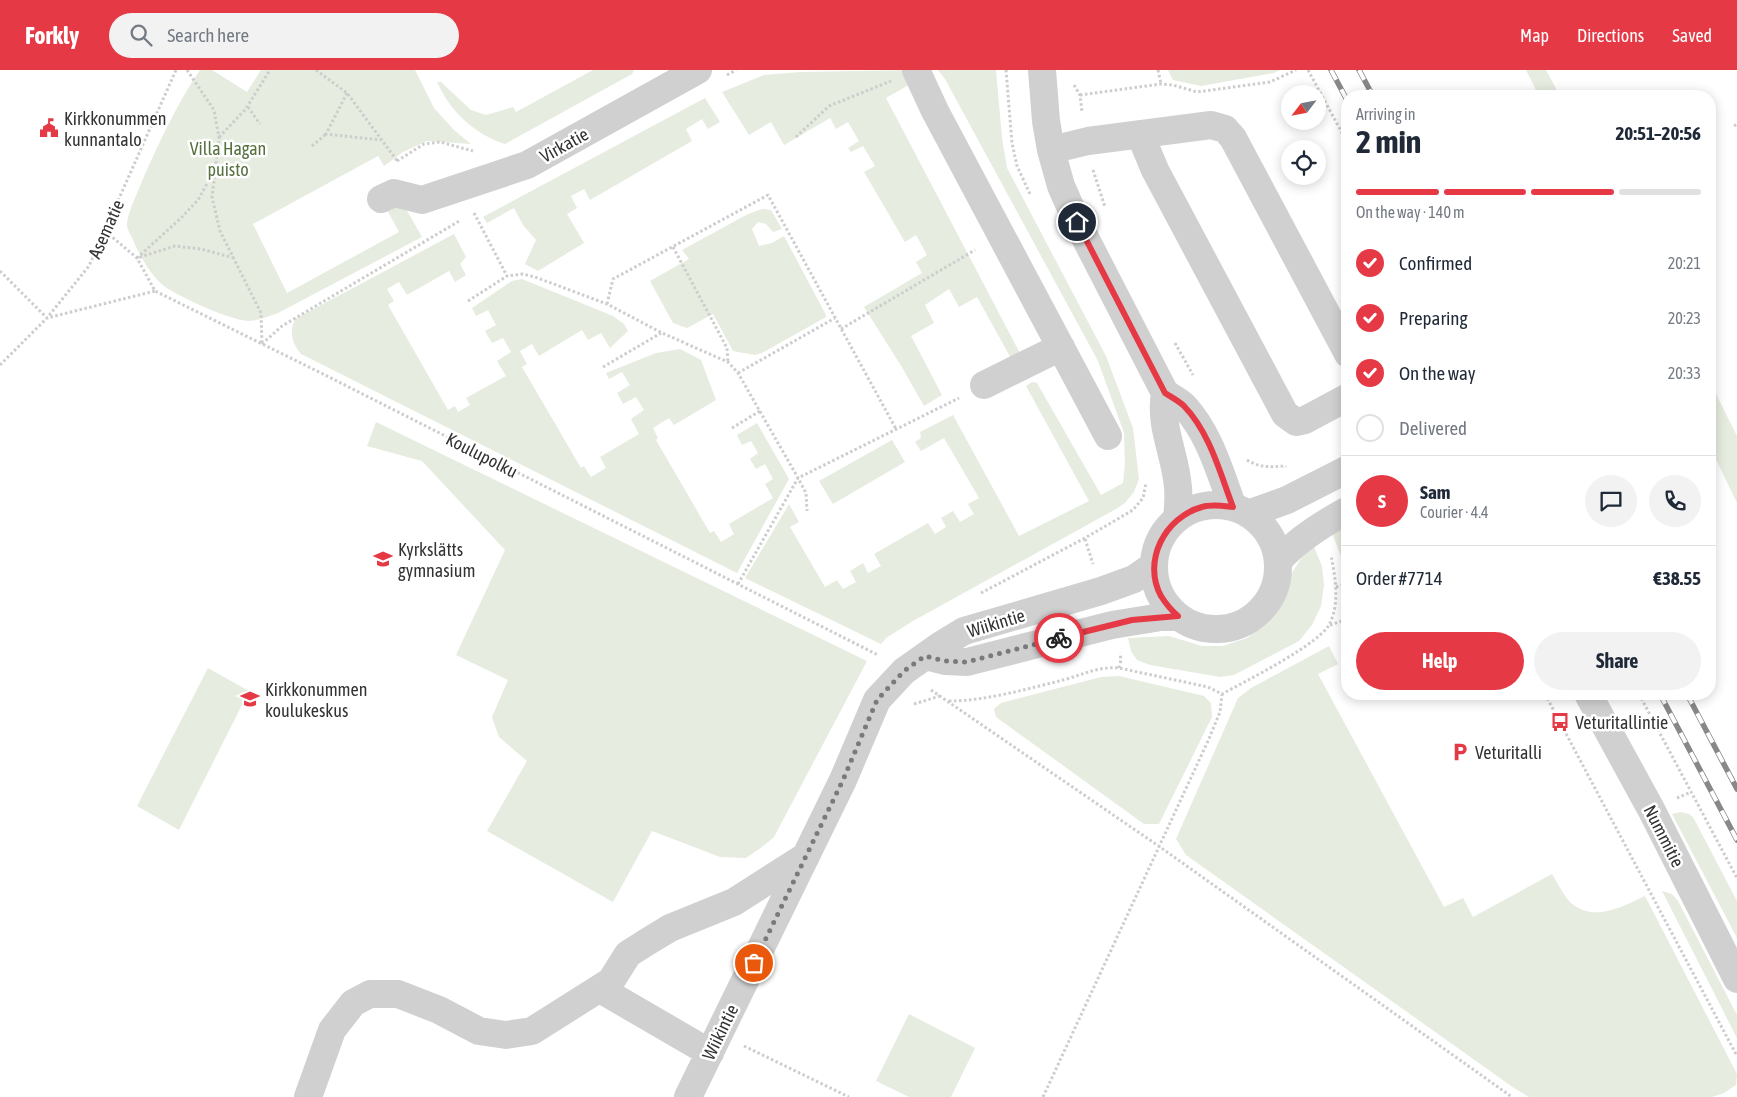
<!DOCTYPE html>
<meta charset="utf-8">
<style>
:root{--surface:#fff;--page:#f2f2f3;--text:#1f2937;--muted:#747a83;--line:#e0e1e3;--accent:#e63946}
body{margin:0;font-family:"Asap Condensed",sans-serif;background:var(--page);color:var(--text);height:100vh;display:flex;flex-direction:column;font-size:19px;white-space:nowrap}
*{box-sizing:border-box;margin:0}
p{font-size:16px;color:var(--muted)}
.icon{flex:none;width:28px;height:28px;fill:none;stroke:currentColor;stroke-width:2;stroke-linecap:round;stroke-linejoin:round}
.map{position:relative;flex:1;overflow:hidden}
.details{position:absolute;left:1341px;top:20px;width:375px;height:610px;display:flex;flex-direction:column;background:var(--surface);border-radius:20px;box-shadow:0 2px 12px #0003}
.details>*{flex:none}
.needle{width:32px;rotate:238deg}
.buttons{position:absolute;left:1281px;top:15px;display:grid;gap:10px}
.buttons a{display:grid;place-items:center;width:45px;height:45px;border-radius:50%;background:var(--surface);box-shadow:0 2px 12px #0003;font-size:25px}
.pin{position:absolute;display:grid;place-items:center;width:42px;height:42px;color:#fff;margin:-21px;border:2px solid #fff;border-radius:50%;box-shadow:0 1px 5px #0007}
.courier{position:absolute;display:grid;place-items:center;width:50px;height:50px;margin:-25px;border:4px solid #e63946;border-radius:50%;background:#fff;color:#222;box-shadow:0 1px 6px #0007}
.overview em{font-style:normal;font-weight:700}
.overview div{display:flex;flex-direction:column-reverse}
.overview{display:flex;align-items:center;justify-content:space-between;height:85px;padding:0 15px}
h1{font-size:32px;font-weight:700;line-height:38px}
.bar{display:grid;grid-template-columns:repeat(4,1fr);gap:8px 5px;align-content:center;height:60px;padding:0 15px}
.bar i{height:6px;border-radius:4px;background:var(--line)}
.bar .selected{background:var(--accent)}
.bar p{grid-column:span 4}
.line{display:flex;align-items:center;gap:12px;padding:0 15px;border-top:1px solid var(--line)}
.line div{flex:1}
.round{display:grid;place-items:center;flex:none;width:52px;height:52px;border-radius:26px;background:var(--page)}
ol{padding:0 15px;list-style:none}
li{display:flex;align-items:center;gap:15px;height:55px}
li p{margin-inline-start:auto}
li .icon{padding:5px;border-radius:50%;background:var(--accent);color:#fff;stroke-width:4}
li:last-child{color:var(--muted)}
li i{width:28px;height:28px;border:2px solid var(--line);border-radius:50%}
.action{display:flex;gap:10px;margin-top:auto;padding:10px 15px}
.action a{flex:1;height:58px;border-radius:30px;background:var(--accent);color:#fff;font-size:20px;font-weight:700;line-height:58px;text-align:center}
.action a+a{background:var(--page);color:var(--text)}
header{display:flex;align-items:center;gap:30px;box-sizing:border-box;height:70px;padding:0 25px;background:var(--accent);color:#fff}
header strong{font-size:24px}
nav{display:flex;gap:28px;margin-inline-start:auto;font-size:18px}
.search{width:350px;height:45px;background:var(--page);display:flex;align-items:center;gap:12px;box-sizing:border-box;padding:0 18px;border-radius:28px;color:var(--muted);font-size:19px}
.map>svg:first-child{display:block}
.green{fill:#e6ecdf}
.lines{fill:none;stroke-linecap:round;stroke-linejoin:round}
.path{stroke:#cdcdcd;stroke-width:3;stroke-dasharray:2.5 2.5;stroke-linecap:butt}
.minor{stroke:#d0d0d0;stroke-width:28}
.rail-casing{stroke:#888;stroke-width:5.5}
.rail{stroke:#fff;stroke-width:4;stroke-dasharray:11;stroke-linecap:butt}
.done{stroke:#7a7a7a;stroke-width:5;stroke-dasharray:0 9}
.route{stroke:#e63946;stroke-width:6}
.labels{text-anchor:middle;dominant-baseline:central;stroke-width:5;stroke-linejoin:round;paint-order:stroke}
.poi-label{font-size:18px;fill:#333;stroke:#fff;text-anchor:start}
.street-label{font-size:18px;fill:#333;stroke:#fff}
.park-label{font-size:18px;fill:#56703f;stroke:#fff}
</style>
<header>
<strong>Forkly</strong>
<div class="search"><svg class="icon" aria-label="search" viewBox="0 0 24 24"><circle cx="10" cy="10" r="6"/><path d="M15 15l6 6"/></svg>Search here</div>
<nav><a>Map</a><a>Directions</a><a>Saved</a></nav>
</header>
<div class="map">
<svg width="1737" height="1027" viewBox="0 0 1737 1027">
<rect width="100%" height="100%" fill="#fff"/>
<!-- green -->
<path class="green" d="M200,0H212L247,22L261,0H415L434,38L454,60L471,74L427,71L403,82L384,96L378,86L253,154L287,223L399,162L386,138L401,130L422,167L278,243C269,246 258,251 248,251C230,250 179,227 164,216C151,206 140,186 134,172C132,167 127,160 127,155C127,144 138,122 142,111C159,73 176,35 200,0Z
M593,0H634L632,4L505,74C474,64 450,41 437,12H441L471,40L486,45L513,37L516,42Z
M912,0L914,12L886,28L1022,287L1013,292L977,227L959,237L949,219L925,235L934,253L911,266L942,325L924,336L903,299L864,237L922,203L916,192L927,185L916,165L905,172L864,102L875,96L863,76L851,82L848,78L859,71L848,52L836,59L830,48L784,75L771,52L749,65L722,22L764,5L800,2Z
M938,0H996L1002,68L1007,98L1106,286L1133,358L1139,409L1134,422L1125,433L1116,439L913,551L886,568L881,574L745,508L789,434L799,452L790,457L825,517L837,510L843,519L856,512L850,501L863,493L868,503L881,496L874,484L928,453L935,464L946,457L941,448L953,441L960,452L974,444L968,434L979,428L944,368L921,381L915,372L921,368L920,362L953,345L1019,466L1089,431L1026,316L1032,312L1037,313L1101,425L1123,413L1125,394L1124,363L1098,291L945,9Z
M1168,0H1280L1274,3L1201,16L1173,10Z
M1526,0H1546L1560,26H1539Z
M705,28L720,52L708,59L702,49L686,59L692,71L590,130L584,119L571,126L577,138L567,144L584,173L538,201L525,194L536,170L523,155L514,138L487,153L483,147Z
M762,139L771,140L782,159L773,162L766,154L758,152L752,159L759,176L772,173L784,166L826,245V247L762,283L755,285L733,281L713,244L687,258L673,253L650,211L689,189L682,180L748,144Z
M454,164L466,187L460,194L466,205L455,212L449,201L407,225L399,212L387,219L394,231L388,235L448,340L455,336L458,342L470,335L466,328L506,306L497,291L511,282L503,268L492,273L485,261L496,255L488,240L476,246L472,238L512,211L522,209L613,246L624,254L628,261L610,278L601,263L588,270L582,260L539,286L532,274L520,281L527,294L522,297L581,398L584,396L591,407L606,398L600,387L639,364L631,349L644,340L636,327L623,334L617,323L630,315L622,302L609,309L606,303L656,283L680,279L701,290L716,330L674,355L669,348L653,358L658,368L656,370L710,463L714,461L721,472L734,464L729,454L773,428L765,414L773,409L765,394L756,399L750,389L758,383L751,371L742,375L737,365L757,353L789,409L737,503L301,284C292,273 289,262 295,249Z
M1710,312L1737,366V433L1710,377Z
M376,352L867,591L774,767L762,777L746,788L720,787L652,761L613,832L487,761L527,691L499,667L492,647L508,610L456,585L505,480L422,391L367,376Z
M892,370L905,392L833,434L819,411Z
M1347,453L1348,496L1345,497L1332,463Z
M1314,477L1322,496L1324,515L1321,536L1312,555L1299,571L1234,605L1220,607L1150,595L1137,590L1131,581L1128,568L1169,566L1202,576H1223L1247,568L1264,556L1279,539L1292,503L1302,487Z
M1329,576L1338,594L1318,604L1444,837L1463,828L1473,847L1552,804C1557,812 1565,828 1572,834C1596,852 1621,837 1645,826L1737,1004L1736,1015L1724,1023L1712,1027H1529L1514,1018L1186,785L1176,769L1238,628L1251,618Z
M208,598L249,621L179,760L137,736Z
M1119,606L1204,626L1211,633L1212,647L1159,754H1144L996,647L994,639L1001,633L1101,607Z
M1681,742L1689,744L1693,747L1737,831V868L1672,744Z
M1662,821L1672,824L1678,831L1737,945V968Z
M909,944L975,978L951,1027H909L876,1011Z"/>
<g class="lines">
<!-- path -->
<path class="path" d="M187,0L214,40L219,68L212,127L220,161L261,243L262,274
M316,0L347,23L398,92
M1006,0L1012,73L1017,96L1030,124
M1158,0L1161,14
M1308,0L1348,74
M727,5L736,0
M1074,15L1080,25L1082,42
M347,23L326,64L381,70
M1080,25L1161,14L1173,15L1197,22L1270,12L1296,0
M248,37L260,54
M1734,56L1737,54
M219,67L245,40L270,0
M796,67L829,36L891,11
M312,76L326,64
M397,91L424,74L440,72L473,81
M1093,100L1105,137
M214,101L198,130L181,148L137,188L175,176L201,179L234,188
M474,143L507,206
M105,161L137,188L155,221L323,304L878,585
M673,177L727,278L728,292
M0,201L47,248L155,221
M468,231L507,206L523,204L535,207L607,234L662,263L728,292L738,303L798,408L959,328
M607,234L613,209L768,125L896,359
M841,259L975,180
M1175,273L1193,305
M262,274L282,256L461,150
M0,295L47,248L89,196L176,0
M603,297L661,263
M738,303L835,248
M732,358L760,341
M1247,390C1260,398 1270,397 1285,396L1286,397
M1085,469L1093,494
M738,514L798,408L806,423L807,441
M1336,517L1348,513
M981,523L1085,468L1133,440L1143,428L1146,413
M1330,555L1348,549
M1119,598L1121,590L1120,583
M931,620L1160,777L1512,1027
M1545,624L1737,986
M1639,624L1737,808
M949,631C985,631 1027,619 1063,610C1082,605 1099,596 1119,598L1208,617L1222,624C1244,612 1322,573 1330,553C1340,532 1335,507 1331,485
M914,634L940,626
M1677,728L1691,722
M744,976L849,1027
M1043,1027L1208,671L1220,642L1222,624"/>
<!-- minor -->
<path class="minor" d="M916,0L935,41L1108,366
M1042,0L1046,51L1051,80L1061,116L1077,152L1165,323C1171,327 1179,331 1184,336C1210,364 1220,403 1233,437
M1140,64L1155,100L1285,344L1296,352L1305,350L1348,327
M1051,80L1088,71L1211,55L1225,59L1233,68L1348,284
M381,129L394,123L422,130L527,95L698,0
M984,315L1061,277
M1165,323C1159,357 1176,385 1178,418C1179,428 1178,439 1177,449
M1154 497a62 62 0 1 1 124 0a62 62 0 1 1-124 0Z
M1248,444L1287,430L1348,399
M1278,491C1297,470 1322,454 1348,440
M925,586L945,591L967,592L1112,555L1161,547H1178
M1588,624L1652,741L1737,909
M600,919L710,983
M308,1027L332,960L353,933L370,924H398L439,940L479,961L506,965L532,961L611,911L628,884L647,872L670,858L734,832L806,786
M688,1027L843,710L877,630L904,601L941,575L964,561L1101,521L1134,509L1154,495"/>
<!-- rail casing -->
<g class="rail-casing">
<path id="rail" d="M1331,0L1348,32
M1359,0L1373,26
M1660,624L1737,770
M1687,624L1737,719"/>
</g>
<!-- rail -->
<use href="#rail" class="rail"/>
</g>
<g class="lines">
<!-- done -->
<path class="done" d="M754,893L843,710L877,630L904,601L925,586L945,591L967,592L1059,568"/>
<!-- route -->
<path class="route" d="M1059,568L1132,550L1178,546C1171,540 1166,534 1161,526C1142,491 1165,447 1202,437C1212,434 1223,436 1233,437C1220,403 1210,363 1184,336C1179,331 1171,327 1165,323L1077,152"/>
</g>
<!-- icons -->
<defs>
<g id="civic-bare" transform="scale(1.5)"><path d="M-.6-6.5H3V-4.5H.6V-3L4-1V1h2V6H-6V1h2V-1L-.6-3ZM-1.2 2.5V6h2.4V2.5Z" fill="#e63946" stroke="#fff" stroke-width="2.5" paint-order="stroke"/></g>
<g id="school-bare" transform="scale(1.5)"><path d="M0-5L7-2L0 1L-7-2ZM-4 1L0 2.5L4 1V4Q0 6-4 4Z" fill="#e63946" stroke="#fff" stroke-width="2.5" paint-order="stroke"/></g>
<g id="bus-bare" transform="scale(1.5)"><path d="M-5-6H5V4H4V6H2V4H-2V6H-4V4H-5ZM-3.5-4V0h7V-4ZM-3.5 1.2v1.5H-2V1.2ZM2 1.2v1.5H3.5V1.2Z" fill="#e63946" stroke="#fff" stroke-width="2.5" paint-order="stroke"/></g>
<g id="parking-bare" transform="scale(1.5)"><path d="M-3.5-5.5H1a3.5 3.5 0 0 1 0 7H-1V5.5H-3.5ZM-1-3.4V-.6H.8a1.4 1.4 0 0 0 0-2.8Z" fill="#e63946" stroke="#fff" stroke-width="2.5" paint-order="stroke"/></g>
</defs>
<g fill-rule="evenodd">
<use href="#civic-bare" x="49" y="58"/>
<use href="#school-bare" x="383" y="489"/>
<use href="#school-bare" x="250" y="629"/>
<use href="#bus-bare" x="1560" y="652"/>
<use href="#parking-bare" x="1460" y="682"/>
</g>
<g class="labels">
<!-- poi labels -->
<g class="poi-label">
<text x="64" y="48">Kirkkonummen<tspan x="64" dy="21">kunnantalo</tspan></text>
<text x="398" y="479">Kyrkslätts<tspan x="398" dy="21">gymnasium</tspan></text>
<text x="265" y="619">Kirkkonummen<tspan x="265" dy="21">koulukeskus</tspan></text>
<text x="1575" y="652">Veturitallintie</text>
<text x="1475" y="682">Veturitalli</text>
</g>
<!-- street labels -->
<g class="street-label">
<text transform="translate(564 75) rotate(-29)">Virkatie</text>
<text transform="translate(106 159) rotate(-66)">Asematie</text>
<text transform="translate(482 385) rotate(27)">Koulupolku</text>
<text transform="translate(996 553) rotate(-17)">Wiikintie</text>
<text transform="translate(1664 766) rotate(63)">Nummitie</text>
<text transform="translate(720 962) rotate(-64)">Wiikintie</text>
</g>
<!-- park labels -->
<g class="park-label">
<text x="228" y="78">Villa Hagan<tspan x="228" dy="21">puisto</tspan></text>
</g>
</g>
</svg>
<div class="buttons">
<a><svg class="needle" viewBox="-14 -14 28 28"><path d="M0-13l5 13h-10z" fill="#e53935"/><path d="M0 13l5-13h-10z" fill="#747a83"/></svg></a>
<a><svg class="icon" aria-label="locate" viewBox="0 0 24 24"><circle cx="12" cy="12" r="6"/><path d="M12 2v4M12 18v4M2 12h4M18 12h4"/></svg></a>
</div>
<div class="pin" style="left:754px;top:893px;background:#ea580c"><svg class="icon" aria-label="bag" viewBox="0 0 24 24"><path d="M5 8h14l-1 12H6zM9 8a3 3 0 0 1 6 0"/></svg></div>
<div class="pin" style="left:1077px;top:152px;background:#1f2937"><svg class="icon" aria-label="home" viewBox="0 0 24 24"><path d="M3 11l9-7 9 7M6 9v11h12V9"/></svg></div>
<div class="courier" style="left:1059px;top:568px"><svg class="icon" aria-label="bike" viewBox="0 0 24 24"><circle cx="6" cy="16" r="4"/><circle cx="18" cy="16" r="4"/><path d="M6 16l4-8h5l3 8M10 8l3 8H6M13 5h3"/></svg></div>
<section class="details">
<div class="overview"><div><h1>2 min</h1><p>Arriving in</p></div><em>20:51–20:56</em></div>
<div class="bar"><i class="selected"></i><i class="selected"></i><i class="selected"></i><i></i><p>On the way · 140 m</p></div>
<ol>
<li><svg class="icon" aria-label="check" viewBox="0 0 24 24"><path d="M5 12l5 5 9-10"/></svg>Confirmed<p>20:21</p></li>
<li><svg class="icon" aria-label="check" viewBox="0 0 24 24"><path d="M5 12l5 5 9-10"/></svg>Preparing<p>20:23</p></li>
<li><svg class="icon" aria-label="check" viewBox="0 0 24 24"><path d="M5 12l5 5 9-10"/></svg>On the way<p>20:33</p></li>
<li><i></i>Delivered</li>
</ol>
<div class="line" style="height:90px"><b class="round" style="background:var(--accent);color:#fff">S</b><div><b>Sam</b><p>Courier · 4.4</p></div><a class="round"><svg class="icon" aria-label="chat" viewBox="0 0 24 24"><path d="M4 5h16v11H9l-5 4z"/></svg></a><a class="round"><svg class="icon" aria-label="phone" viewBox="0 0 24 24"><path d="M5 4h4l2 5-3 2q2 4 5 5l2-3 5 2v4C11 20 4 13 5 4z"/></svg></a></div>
<div class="line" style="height:65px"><div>Order #7714</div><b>€38.55</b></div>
<div class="action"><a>Help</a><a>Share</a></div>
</section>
</div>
